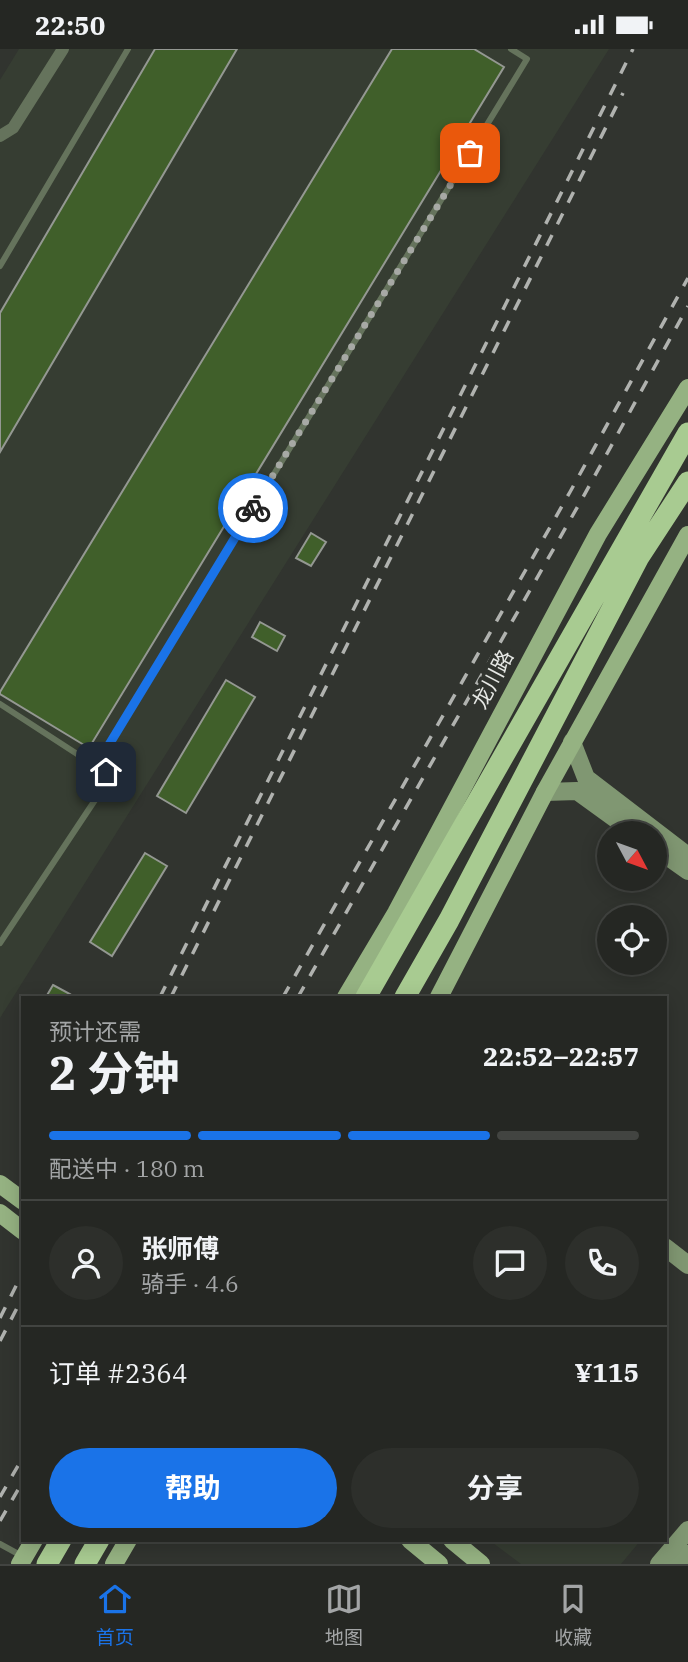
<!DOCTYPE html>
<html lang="zh">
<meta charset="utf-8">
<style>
:root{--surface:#252723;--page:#2d2f2b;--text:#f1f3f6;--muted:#a3a5a6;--line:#424441;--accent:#1a73e8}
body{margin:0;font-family:"IBM Plex Serif","Noto Sans SC",serif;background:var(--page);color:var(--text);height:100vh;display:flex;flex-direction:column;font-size:26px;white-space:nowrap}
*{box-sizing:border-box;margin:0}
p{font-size:23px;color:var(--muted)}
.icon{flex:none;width:38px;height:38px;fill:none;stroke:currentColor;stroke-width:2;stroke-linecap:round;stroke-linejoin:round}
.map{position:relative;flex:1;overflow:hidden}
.drawer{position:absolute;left:21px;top:947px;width:646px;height:546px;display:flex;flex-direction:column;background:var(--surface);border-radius:0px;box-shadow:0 4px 18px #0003,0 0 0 2px var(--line)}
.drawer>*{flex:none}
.needle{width:46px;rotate:131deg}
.controls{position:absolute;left:597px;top:772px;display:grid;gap:14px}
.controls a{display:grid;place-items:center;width:70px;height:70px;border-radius:50%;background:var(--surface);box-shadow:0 4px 18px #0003,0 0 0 2px var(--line);font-size:35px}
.pin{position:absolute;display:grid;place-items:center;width:60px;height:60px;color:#fff;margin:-30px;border-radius:14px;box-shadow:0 4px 10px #0006}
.courier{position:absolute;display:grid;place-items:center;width:70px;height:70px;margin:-35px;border:5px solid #1a73e8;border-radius:50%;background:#fff;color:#222;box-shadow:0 2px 9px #0007}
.overview em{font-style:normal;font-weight:700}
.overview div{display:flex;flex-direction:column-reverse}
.overview{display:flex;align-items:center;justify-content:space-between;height:119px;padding:0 28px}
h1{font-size:46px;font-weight:700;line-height:52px}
.bar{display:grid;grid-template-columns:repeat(4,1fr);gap:10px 7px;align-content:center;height:84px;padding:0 28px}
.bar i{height:9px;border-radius:5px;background:var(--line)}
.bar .on{background:var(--accent)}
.bar p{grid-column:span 4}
.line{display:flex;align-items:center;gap:18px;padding:0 28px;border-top:2px solid var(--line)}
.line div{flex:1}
.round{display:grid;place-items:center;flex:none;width:74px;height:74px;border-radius:37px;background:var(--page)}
.cta{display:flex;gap:14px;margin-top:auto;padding:14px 28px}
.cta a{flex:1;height:80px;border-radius:42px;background:var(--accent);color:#fff;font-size:28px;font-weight:700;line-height:80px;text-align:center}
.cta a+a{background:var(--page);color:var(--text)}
.status{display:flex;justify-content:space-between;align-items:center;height:49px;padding:0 35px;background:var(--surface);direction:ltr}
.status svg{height:19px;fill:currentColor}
.menu{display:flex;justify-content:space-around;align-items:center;height:98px;border-top:2px solid var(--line);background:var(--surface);font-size:19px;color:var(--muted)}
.menu a{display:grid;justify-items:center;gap:4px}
.menu .on{color:var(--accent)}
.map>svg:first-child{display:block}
.built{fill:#363d32}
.building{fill:#405f2a;stroke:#949892;stroke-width:2}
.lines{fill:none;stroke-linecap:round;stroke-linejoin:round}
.lane{stroke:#65735c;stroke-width:6}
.street{stroke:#65735c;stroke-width:12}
.secondary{stroke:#809772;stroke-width:18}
.primary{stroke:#95b282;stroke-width:18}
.highway{stroke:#a8cb91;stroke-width:21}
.rail{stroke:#b0b2af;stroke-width:3.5;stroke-dasharray:12 12;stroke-linecap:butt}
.done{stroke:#a7a9a5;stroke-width:7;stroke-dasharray:0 12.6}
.route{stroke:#1a73e8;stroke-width:9}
.labels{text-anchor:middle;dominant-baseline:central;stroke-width:7;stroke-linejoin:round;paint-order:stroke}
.street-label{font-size:21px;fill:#e6e8e5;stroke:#31342f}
</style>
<div class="status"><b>22:50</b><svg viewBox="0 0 49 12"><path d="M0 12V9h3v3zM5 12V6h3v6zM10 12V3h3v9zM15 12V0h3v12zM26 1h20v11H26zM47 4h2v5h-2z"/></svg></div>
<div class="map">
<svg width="688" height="1515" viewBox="0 0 688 1515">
<rect width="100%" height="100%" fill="#31342f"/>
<!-- built -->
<path class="built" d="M19,0H609L0,969V31Z
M489,1491H641L621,1515H521Z"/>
<!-- building -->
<path class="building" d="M155,0H237L0,403V264Z
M392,0H474L504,18L89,699L0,645V643Z
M311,484L326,493L311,517L296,509Z
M260,573L285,587L277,602L252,588Z
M226,631L255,648L186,764L157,747Z
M145,804L167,817L112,907L90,893Z
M53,936L70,945L68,948H46Z"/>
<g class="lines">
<!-- lane -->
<path class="lane" d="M0,217L128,0
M0,655L111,727L0,894
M96,717L527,10L511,0
M0,1495L22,1507"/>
<!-- street -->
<path class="street" d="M0,87L13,79L63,0"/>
<!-- secondary -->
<path class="secondary" d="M572,693L586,729L688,807
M545,743L577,742L635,784
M654,798L688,822
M665,1198L688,1216
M659,1515L688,1481
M679,1515L688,1505"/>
<!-- primary -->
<path class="primary" d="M346,948L396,864L598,485L688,339
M439,948L545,743L688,486
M0,1135L23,1152
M0,1164L23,1182
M410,1491L439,1515
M452,1491L481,1515
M20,1515L34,1491
M114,1515L128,1491"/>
<!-- highway -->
<path class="highway" d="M366,948L688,384
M405,948L449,871L639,508L688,433
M47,1515L61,1491
M85,1515L99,1491"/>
<!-- rail -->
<path class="rail" d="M160,948L633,0
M171,948L623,44
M283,948L570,443L688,229
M298,948L582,450L688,257
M0,1269L23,1223
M0,1292L17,1259
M0,1448L23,1408
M0,1472L23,1432"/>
</g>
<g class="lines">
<!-- done -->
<path class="done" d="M253,459L470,104"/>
<!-- route -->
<path class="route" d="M106,723L96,717L253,459"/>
</g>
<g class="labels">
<!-- street labels -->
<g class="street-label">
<text transform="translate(492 630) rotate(-62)">龙川路</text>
</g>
</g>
</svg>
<div class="controls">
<a><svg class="needle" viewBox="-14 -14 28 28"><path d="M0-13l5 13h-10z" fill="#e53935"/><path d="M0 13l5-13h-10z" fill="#a3a5a6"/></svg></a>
<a><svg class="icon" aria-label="locate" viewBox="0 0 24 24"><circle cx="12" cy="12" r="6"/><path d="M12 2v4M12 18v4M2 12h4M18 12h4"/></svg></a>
</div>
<div class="pin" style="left:470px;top:104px;background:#ea580c"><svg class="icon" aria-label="bag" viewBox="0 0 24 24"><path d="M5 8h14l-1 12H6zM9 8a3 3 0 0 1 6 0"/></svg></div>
<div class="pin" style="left:106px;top:723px;background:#1f2937"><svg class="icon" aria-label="home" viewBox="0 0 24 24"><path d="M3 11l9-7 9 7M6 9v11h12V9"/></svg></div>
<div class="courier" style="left:253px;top:459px"><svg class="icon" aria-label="bike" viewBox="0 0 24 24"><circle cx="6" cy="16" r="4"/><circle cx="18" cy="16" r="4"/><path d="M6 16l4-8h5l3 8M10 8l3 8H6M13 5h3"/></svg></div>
<section class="drawer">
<div class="overview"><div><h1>2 分钟</h1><p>预计还需</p></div><em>22:52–22:57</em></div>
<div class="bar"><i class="on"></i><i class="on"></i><i class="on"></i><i></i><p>配送中 · 180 m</p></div>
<div class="line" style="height:126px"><a class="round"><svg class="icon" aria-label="person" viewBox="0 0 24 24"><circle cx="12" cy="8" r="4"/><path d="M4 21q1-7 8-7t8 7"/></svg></a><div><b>张师傅</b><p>骑手 · 4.6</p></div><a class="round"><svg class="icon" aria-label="chat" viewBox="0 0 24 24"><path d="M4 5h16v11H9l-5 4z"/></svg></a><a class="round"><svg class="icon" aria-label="phone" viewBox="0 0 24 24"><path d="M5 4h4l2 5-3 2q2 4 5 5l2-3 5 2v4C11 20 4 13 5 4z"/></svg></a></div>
<div class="line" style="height:91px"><div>订单 #2364</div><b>¥115</b></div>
<div class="cta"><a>帮助</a><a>分享</a></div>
</section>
</div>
<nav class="menu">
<a class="on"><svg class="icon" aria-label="home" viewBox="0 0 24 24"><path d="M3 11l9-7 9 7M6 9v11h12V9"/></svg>首页</a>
<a><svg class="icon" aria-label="map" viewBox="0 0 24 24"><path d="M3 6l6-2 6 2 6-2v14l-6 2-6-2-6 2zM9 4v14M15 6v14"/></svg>地图</a>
<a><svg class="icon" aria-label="saved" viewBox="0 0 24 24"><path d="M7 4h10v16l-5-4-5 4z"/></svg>收藏</a>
</nav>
